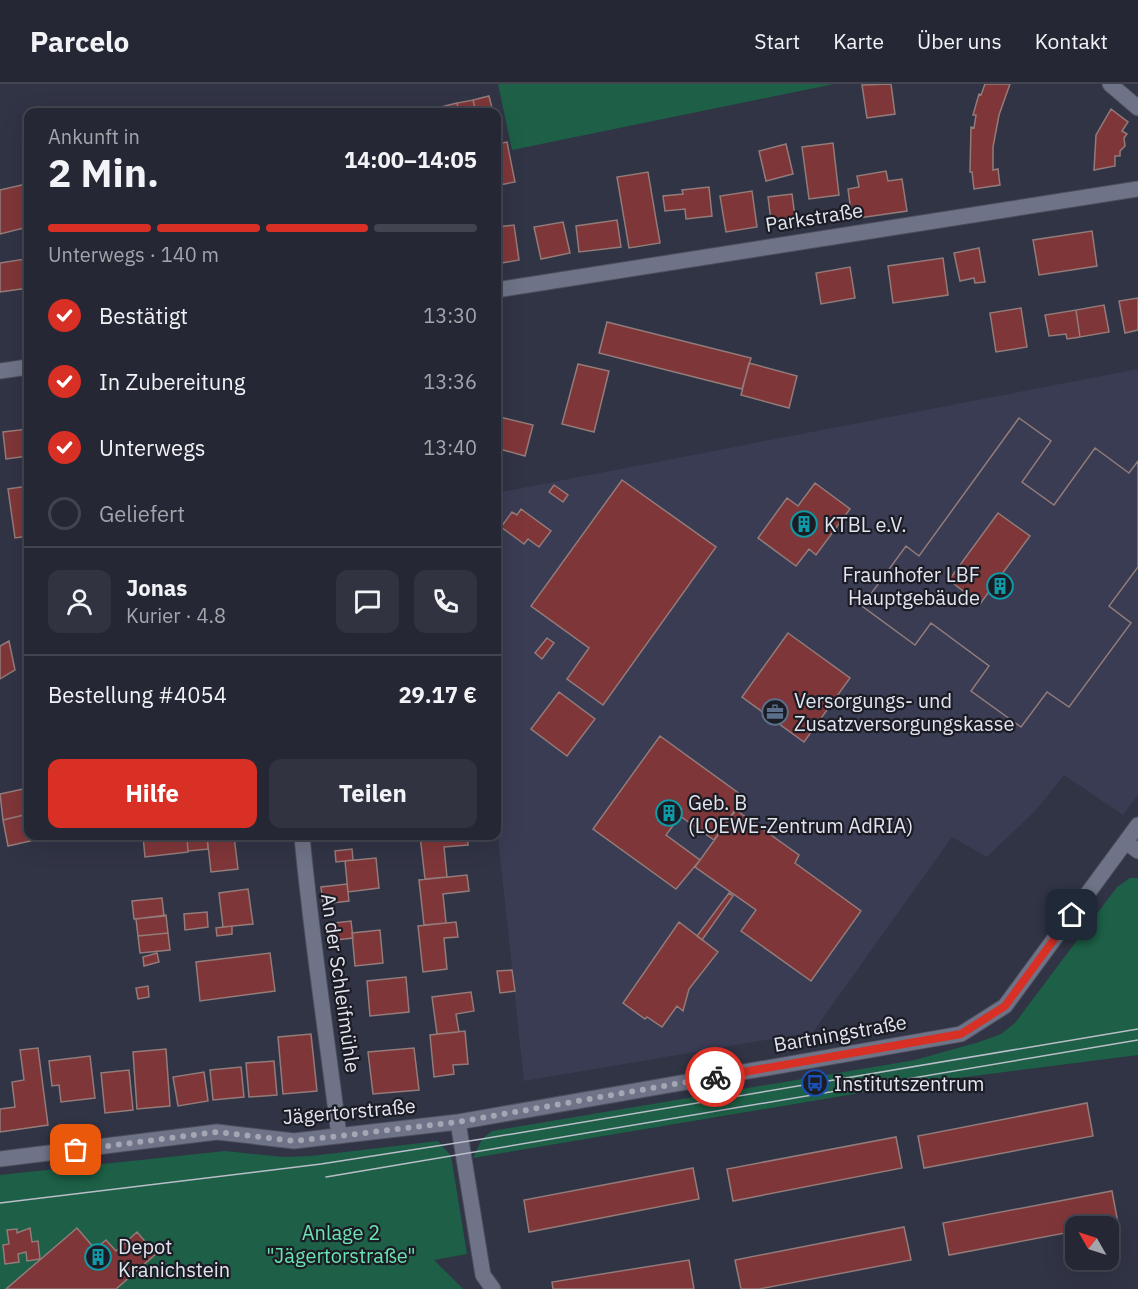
<!DOCTYPE html>
<html lang="de">
<meta charset="utf-8">
<style>
:root{--surface:#252734;--page:#313340;--text:#f1f3f6;--muted:#a3a5ac;--line:#42444f;--accent:#d93025}
body{margin:0;font-family:"IBM Plex Sans",sans-serif;background:var(--page);color:var(--text);height:100vh;display:flex;flex-direction:column;font-size:22px;white-space:nowrap}
*{box-sizing:border-box;margin:0}
p{font-size:20px;color:var(--muted)}
.icon{flex:none;width:33px;height:33px;fill:none;stroke:currentColor;stroke-width:2;stroke-linecap:round;stroke-linejoin:round}
.map{position:relative;flex:1;overflow:hidden}
.sheet{position:absolute;left:24px;top:24px;width:477px;height:732px;display:flex;flex-direction:column;background:var(--surface);border-radius:12px;box-shadow:0 6px 24px #0002,0 0 0 2px var(--line)}
.sheet>*{flex:none}
.needle{width:39px;rotate:309deg}
.controls{position:absolute;left:1065px;top:1132px;display:grid;gap:12px}
.controls a{display:grid;place-items:center;width:54px;height:54px;border-radius:12px;background:var(--surface);box-shadow:0 6px 24px #0002,0 0 0 2px var(--line);font-size:30px}
.pin{position:absolute;display:grid;place-items:center;width:51px;height:51px;color:#fff;margin:-26px;border-radius:12px;box-shadow:0 3px 9px #0006}
.courier{position:absolute;display:grid;place-items:center;width:60px;height:60px;margin:-30px;border:4px solid #d93025;border-radius:50%;background:#fff;color:#222;box-shadow:0 2px 8px #0007}
.headline em{font-style:normal;font-weight:700}
.headline div{display:flex;flex-direction:column-reverse}
.headline{display:flex;align-items:center;justify-content:space-between;height:102px;padding:0 24px}
h1{font-size:39px;font-weight:700;line-height:45px}
.bar{display:grid;grid-template-columns:repeat(4,1fr);gap:9px 6px;align-content:center;height:72px;padding:0 24px}
.bar i{height:8px;border-radius:4px;background:var(--line)}
.bar .selected{background:var(--accent)}
.bar p{grid-column:span 4}
.line{display:flex;align-items:center;gap:15px;padding:0 24px;border-top:2px solid var(--line)}
.line div{flex:1}
.round{display:grid;place-items:center;flex:none;width:63px;height:63px;border-radius:12px;background:var(--page)}
ol{padding:0 24px;list-style:none}
li{display:flex;align-items:center;gap:18px;height:66px}
li p{margin-inline-start:auto}
li .icon{padding:6px;border-radius:50%;background:var(--accent);color:#fff;stroke-width:4}
li:last-child{color:var(--muted)}
li i{width:33px;height:33px;border:3px solid var(--line);border-radius:50%}
.action{display:flex;gap:12px;margin-top:auto;padding:12px 24px}
.action a{flex:1;height:69px;border-radius:12px;background:var(--accent);color:#fff;font-size:24px;font-weight:700;line-height:69px;text-align:center}
.action a+a{background:var(--page);color:var(--text)}
header{display:flex;align-items:center;gap:36px;box-sizing:border-box;height:84px;padding:0 30px;background:var(--surface);border-bottom:2px solid var(--line)}
header strong{font-size:28px}
nav{display:flex;gap:33px;margin-inline-start:auto;font-size:21px}
.map>svg:first-child{display:block}
.built{fill:#393c53}
.green{fill:#1d6047}
.building{fill:#7f3639;stroke:#937b7a;stroke-width:1.5;fill-rule:evenodd}
.lines{fill:none;stroke-linecap:round;stroke-linejoin:round}
.minor-casing{stroke:#4d4f5e;stroke-width:17}
.minor{stroke:#6f7387;stroke-width:15}
.tram{stroke:#babdca;stroke-width:1.5}
.done{stroke:#a4a6b4;stroke-width:6;stroke-dasharray:0 10.8}
.route{stroke:#d93025;stroke-width:8}
.labels{text-anchor:middle;dominant-baseline:central;stroke-width:4.5;stroke-linejoin:round;paint-order:stroke}
.street-label{font-size:20px;fill:#e2e4f0;stroke:#1b1c24}
.poi-label{font-size:20px;fill:#e2e4f0;stroke:#1b1c24;text-anchor:start}
.park-label{font-size:20px;fill:#6ae4b2;stroke:#1b1c24}
</style>
<header>
<strong>Parcelo</strong>
<nav><a>Start</a><a>Karte</a><a>Über uns</a><a>Kontakt</a></nav>
</header>
<div class="map">
<svg width="1138" height="1205" viewBox="0 0 1138 1205">
<rect width="100%" height="100%" fill="#313445"/>
<!-- built -->
<path class="built" d="M1138,285V711L1123,731L1064,691L1037,725L987,773L952,753L813,948L524,997L496,734V409Z"/>
<!-- green -->
<path class="green" d="M498,0H834L512,66Z
M1130,794H1138V971L919,999L473,1074L482,1055L492,1047L915,976L979,958L1001,950L1015,939L1117,803Z
M438,1057L451,1072L467,1170L434,1176L463,1205H0V1091L225,1067L283,1073L311,1072Z"/>
<!-- building -->
<path class="building" d="M891,0L895,30L867,34L862,1Z
M985,0H1010L999,31L993,63V86L998,85L1000,101L974,105L972,88H970L971,43L974,44L976,31H973L979,10L981,11Z
M489,12L493,28H476L473,16Z
M473,16L476,28H459L457,19Z
M457,19L459,28H443L441,23Z
M1111,25L1128,38L1122,47L1127,50L1124,54L1125,62L1120,67V72H1115V82L1094,86L1096,51Z
M507,58L515,98L499,101L496,60Z
M833,59L839,111L809,115L802,63Z
M786,60L793,90L766,97L759,67Z
M886,87L888,97L902,95L907,127L852,135L848,105L859,103L857,92Z
M648,88L660,159L629,164L617,93Z
M26,100H28V143L0,150V106Z
M709,103L712,132L686,135L685,125L665,127L663,112L683,110L682,106Z
M752,107L757,143L726,148L720,112Z
M792,110L795,133L771,137L768,113Z
M617,136L621,163L579,168L576,142Z
M563,138L570,169L541,175L534,143Z
M514,141L519,176L496,180V143Z
M1092,147L1097,182L1039,191L1033,156Z
M979,164L985,198L975,199L974,194L960,197L954,169Z
M943,174L948,211L893,219L888,182Z
M25,175L28,204L0,208V179Z
M850,183L855,214L821,220L816,189Z
M1138,214V246L1125,249L1119,217Z
M1104,221L1109,248L1080,253L1076,226Z
M1021,224L1027,263L996,268L990,229Z
M1076,226L1080,253L1067,255L1066,250L1049,252L1045,231Z
M607,238L751,274L742,305L599,269Z
M749,279L797,292L789,324L741,311Z
M578,280L609,287L594,348L562,340Z
M496,332L533,341L525,372L496,364Z
M1019,334L1051,357L1022,398L1054,421L1095,364L1129,389L1138,377V483L1109,522L1131,539L1069,623L1047,608L1021,643L971,607L989,582L931,539L915,561L862,522L906,462L919,472ZM998,429L1030,452L980,520L949,496Z
M1019,334L1051,357L1022,398L1054,421L1095,364L1129,389L1138,377V483L1109,522L1131,539L1069,623L1047,608L1021,643L971,607L989,582L931,539L915,561L862,522L906,462L919,472Z
M28,345V372L6,375L3,348Z
M622,396L716,463L603,621L567,595L589,564L531,522Z
M815,399L850,425L816,471L809,465L796,482L758,454L787,414L798,422Z
M554,401L568,411L563,418L549,408Z
M28,402V452L15,454L8,405Z
M521,425L551,447L539,463L528,455L524,460L501,443L512,428L517,431Z
M788,549L850,594L804,658L742,613Z
M547,554L554,559L542,575L535,569Z
M9,557L15,586L0,595V562Z
M559,608L595,635L567,672L531,645Z
M660,652L744,713L714,756L680,732L666,751L700,776L676,805L593,745Z
M28,704V730L3,736L0,710Z
M736,726L799,771L795,779L861,827L811,897L741,847L756,826L695,783Z
M28,730V752H52L8,762L3,736Z
M143,752H187L188,768L145,773Z
M207,752H234L238,785L211,788Z
M207,752L208,765L188,767L187,754Z
M420,752H467L468,761L444,763L447,793L425,795Z
M352,765L353,776L336,778L335,767Z
M376,774L379,804L348,808L345,777Z
M467,791L469,807L443,810L446,839L424,841L419,796Z
M347,800L349,817L323,820L321,803Z
M248,805L253,840L223,843L219,809Z
M729,809L733,812L702,856L697,852Z
M162,814L164,832L134,835L132,817Z
M207,828L208,843L185,846L184,830Z
M166,831L168,849L138,852L136,835Z
M351,837L353,854L327,857L326,840Z
M456,838L458,853L444,854L447,885L423,888L418,842Z
M679,838L718,868L689,905L683,927L677,922L662,943L647,933L645,935L623,919Z
M232,842V850L217,852L216,844Z
M380,846L383,879L355,882L352,849Z
M168,849L170,866L140,869L138,852Z
M157,869L159,878L144,882L143,873Z
M270,869L275,907L200,917L196,878Z
M512,886L515,907L500,909L497,887Z
M406,893L409,928L370,932L367,897Z
M148,902L149,913L138,915L136,904Z
M471,908L474,927L456,930L459,948L437,950L432,913Z
M465,947L468,980L453,981L454,990L434,993L430,951Z
M311,950L317,1007L283,1010L278,953Z
M38,964L48,1041L0,1048V1025L15,1023L12,998L24,996L20,966Z
M414,964L419,1006L373,1010L368,968Z
M166,965L170,1022L137,1025L133,968Z
M90,972L95,1014L61,1018L59,1001L52,1002L49,977Z
M274,977L277,1011L249,1013L246,979Z
M241,983L244,1013L213,1016L210,986Z
M129,986L133,1026L105,1029L101,989Z
M204,988L208,1017L178,1022L173,993Z
M1087,1019L1093,1052L924,1084L918,1052Z
M896,1053L902,1084L733,1117L727,1085Z
M693,1084L699,1115L529,1148L524,1116Z
M1112,1107L1118,1139L1076,1143V1147L949,1171L943,1139Z
M904,1143L911,1176L759,1205H741L735,1176Z
M30,1144L32,1158L38,1157L40,1175L27,1177L26,1168L18,1170L19,1178L5,1180L3,1161L9,1160L7,1146L17,1145V1149Z
M77,1144L95,1165L106,1156L116,1167L137,1148L156,1170L116,1205H6Z
M689,1176L694,1205H553L552,1198Z"/>
<g class="lines">
<!-- minor casing -->
<g class="minor-casing">
<path id="minor" d="M1110,0L1138,24
M496,206L1138,105
M0,287L28,283
M302,752C311,852 327,952 339,1052
M1126,758L1138,767
M458,1038L483,1191L493,1205
M0,1075L217,1048L294,1057L458,1038L961,950L1005,922L1138,741"/>
</g>
<!-- minor -->
<use href="#minor" class="minor"/>
<!-- tram -->
<path class="tram" d="M326,1093L1138,956
M0,1119L321,1080L482,1055L1138,945"/>
</g>
<g class="lines">
<!-- done -->
<path class="done" d="M76,1066L217,1048L294,1057L339,1052L458,1038L715,993"/>
<!-- route -->
<path class="route" d="M715,993L961,950L1005,922L1072,831"/>
</g>
<!-- icons -->
<defs>
<g id="building-ring" transform="scale(1.35)"><circle r="9.5" fill="#1b1c24" stroke="#0f9aa8" stroke-width="1.5"/><path d="M-4-6H4V6H1V3H-1V6H-4ZM-2.5-4.3h1.7v1.8h-1.7ZM.8-4.3h1.7v1.8H.8ZM-2.5-1h1.7V.8h-1.7ZM.8-1h1.7V.8H.8Z" fill="#0f9aa8"/></g>
<g id="office-ring" transform="scale(1.35)"><circle r="9.5" fill="#1b1c24" stroke="#5c6f8a" stroke-width="1.5"/><path d="M-6-3h4V-5.5h4V-3h4V5H-6ZM-1-4.5V-3h2v-1.5ZM-6 0V1H6V0Z" fill="#5c6f8a"/></g>
<g id="bus-ring" transform="scale(1.35)"><circle r="9.5" fill="#1b1c24" stroke="#1a4fb4" stroke-width="1.5"/><path d="M-5-6H5V4H4V6H2V4H-2V6H-4V4H-5ZM-3.5-4V0h7V-4ZM-3.5 1.2v1.5H-2V1.2ZM2 1.2v1.5H3.5V1.2Z" fill="#1a4fb4"/></g>
</defs>
<g fill-rule="evenodd">
<use href="#building-ring" x="804" y="440"/>
<use href="#building-ring" x="1000" y="502"/>
<use href="#office-ring" x="775" y="628"/>
<use href="#building-ring" x="669" y="729"/>
<use href="#bus-ring" x="815" y="999"/>
<use href="#building-ring" x="98" y="1173"/>
</g>
<g class="labels">
<!-- street labels -->
<g class="street-label">
<text transform="translate(814 133) rotate(-9)">Parkstraße</text>
<text transform="translate(341 899) rotate(82)">An der Schleifmühle</text>
<text transform="translate(840 949) rotate(-10)">Bartningstraße</text>
<text transform="translate(349 1027) rotate(-5)">Jägertorstraße</text>
</g>
<!-- poi labels -->
<g class="poi-label">
<text x="824" y="440">KTBL e.V.</text>
<text x="980" y="490" text-anchor="end">Fraunhofer LBF<tspan x="980" dy="23">Hauptgebäude</tspan></text>
<text x="794" y="616">Versorgungs- und<tspan x="794" dy="23">Zusatzversorgungskasse</tspan></text>
<text x="688" y="718">Geb. B<tspan x="688" dy="23">(LOEWE-Zentrum AdRIA)</tspan></text>
<text x="834" y="999">Institutszentrum</text>
<text x="118" y="1162">Depot<tspan x="118" dy="23">Kranichstein</tspan></text>
</g>
<!-- park labels -->
<g class="park-label">
<text x="341" y="1148">Anlage 2<tspan x="341" dy="23">"Jägertorstraße"</tspan></text>
</g>
</g>
</svg>
<div class="controls">
<a><svg class="needle" viewBox="-14 -14 28 28"><path d="M0-13l5 13h-10z" fill="#e53935"/><path d="M0 13l5-13h-10z" fill="#a3a5ac"/></svg></a>
</div>
<div class="pin" style="left:76px;top:1066px;background:#ea580c"><svg class="icon" aria-label="bag" viewBox="0 0 24 24"><path d="M5 8h14l-1 12H6zM9 8a3 3 0 0 1 6 0"/></svg></div>
<div class="pin" style="left:1072px;top:831px;background:#1f2937"><svg class="icon" aria-label="home" viewBox="0 0 24 24"><path d="M3 11l9-7 9 7M6 9v11h12V9"/></svg></div>
<div class="courier" style="left:715px;top:993px"><svg class="icon" aria-label="bike" viewBox="0 0 24 24"><circle cx="6" cy="16" r="4"/><circle cx="18" cy="16" r="4"/><path d="M6 16l4-8h5l3 8M10 8l3 8H6M13 5h3"/></svg></div>
<section class="sheet">
<div class="headline"><div><h1>2 Min.</h1><p>Ankunft in</p></div><em>14:00–14:05</em></div>
<div class="bar"><i class="selected"></i><i class="selected"></i><i class="selected"></i><i></i><p>Unterwegs · 140 m</p></div>
<ol>
<li><svg class="icon" aria-label="check" viewBox="0 0 24 24"><path d="M5 12l5 5 9-10"/></svg>Bestätigt<p>13:30</p></li>
<li><svg class="icon" aria-label="check" viewBox="0 0 24 24"><path d="M5 12l5 5 9-10"/></svg>In Zubereitung<p>13:36</p></li>
<li><svg class="icon" aria-label="check" viewBox="0 0 24 24"><path d="M5 12l5 5 9-10"/></svg>Unterwegs<p>13:40</p></li>
<li><i></i>Geliefert</li>
</ol>
<div class="line" style="height:108px"><a class="round"><svg class="icon" aria-label="person" viewBox="0 0 24 24"><circle cx="12" cy="8" r="4"/><path d="M4 21q1-7 8-7t8 7"/></svg></a><div><b>Jonas</b><p>Kurier · 4.8</p></div><a class="round"><svg class="icon" aria-label="chat" viewBox="0 0 24 24"><path d="M4 5h16v11H9l-5 4z"/></svg></a><a class="round"><svg class="icon" aria-label="phone" viewBox="0 0 24 24"><path d="M5 4h4l2 5-3 2q2 4 5 5l2-3 5 2v4C11 20 4 13 5 4z"/></svg></a></div>
<div class="line" style="height:78px"><div>Bestellung #4054</div><b>29.17 €</b></div>
<div class="action"><a>Hilfe</a><a>Teilen</a></div>
</section>
</div>
